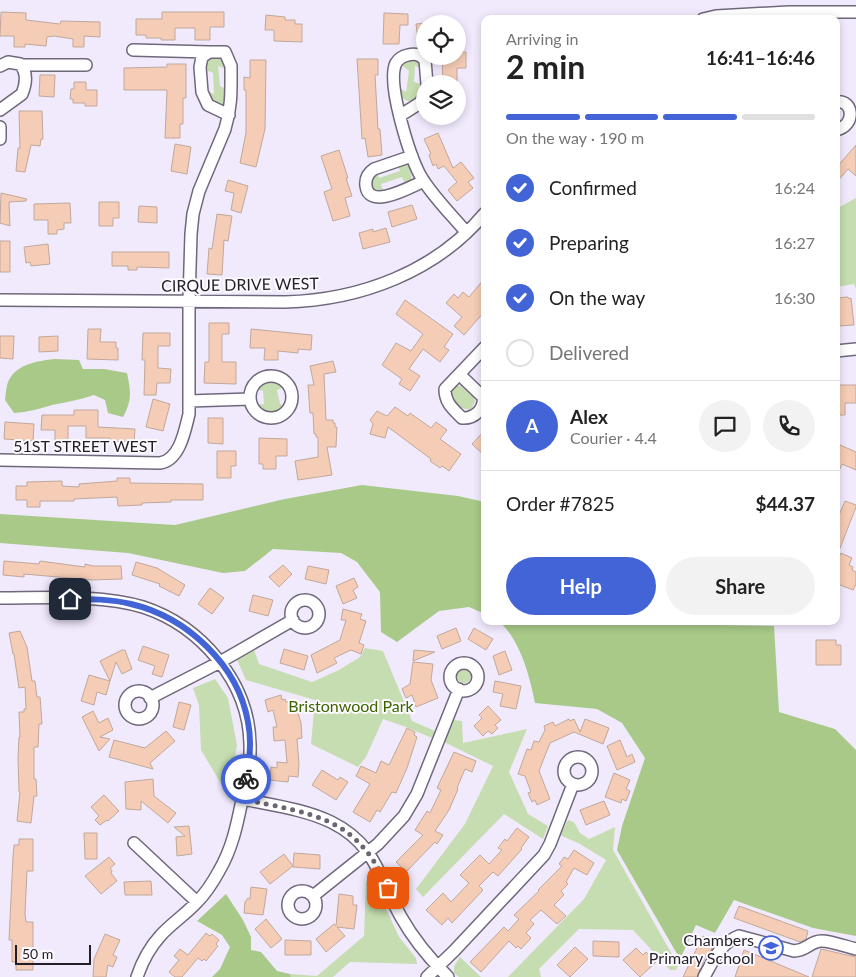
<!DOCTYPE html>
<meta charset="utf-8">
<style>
:root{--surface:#fff;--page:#f2f2f2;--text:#222;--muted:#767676;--line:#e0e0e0;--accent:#4264d7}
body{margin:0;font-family:Lato,sans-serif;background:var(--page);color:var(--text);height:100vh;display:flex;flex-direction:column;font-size:19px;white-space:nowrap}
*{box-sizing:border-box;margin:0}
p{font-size:16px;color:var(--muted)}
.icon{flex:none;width:28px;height:28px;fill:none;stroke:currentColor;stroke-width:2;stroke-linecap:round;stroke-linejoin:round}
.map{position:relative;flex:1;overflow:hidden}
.sheet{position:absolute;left:481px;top:15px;width:359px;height:610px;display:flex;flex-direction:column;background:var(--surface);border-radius:10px;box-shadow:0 2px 8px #0003}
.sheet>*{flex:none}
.buttons{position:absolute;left:416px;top:15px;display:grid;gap:10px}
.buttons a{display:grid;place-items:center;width:50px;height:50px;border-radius:50%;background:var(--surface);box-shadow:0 2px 8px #0003;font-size:25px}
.scale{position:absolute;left:15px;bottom:12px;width:76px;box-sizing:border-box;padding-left:5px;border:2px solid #221e27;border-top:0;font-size:14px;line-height:18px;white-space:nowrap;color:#221e27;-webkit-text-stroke:4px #fcfaff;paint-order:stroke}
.pin{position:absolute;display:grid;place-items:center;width:42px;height:42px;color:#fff;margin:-21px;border-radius:10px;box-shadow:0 2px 8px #0006}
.courier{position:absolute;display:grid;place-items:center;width:50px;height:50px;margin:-25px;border:4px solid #4264d7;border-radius:50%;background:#fff;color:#222;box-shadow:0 1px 6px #0007}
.head em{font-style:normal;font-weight:700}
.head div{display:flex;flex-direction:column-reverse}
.head{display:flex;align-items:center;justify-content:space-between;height:85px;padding:0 25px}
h1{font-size:32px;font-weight:700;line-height:38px}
.bar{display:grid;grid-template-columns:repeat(4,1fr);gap:8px 5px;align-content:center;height:60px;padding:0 25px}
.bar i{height:6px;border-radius:4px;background:var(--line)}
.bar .on{background:var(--accent)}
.bar p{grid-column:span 4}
.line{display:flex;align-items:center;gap:12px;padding:0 25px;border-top:1px solid var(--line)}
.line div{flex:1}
.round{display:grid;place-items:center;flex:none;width:52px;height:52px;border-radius:26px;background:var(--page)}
ol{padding:0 25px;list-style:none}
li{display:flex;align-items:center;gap:15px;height:55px}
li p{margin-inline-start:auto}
li .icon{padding:5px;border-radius:50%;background:var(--accent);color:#fff;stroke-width:4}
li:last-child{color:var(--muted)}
li i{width:28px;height:28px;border:2px solid var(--line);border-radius:50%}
.cta{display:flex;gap:10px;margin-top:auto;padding:10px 25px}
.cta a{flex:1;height:58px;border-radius:30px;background:var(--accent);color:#fff;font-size:20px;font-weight:700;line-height:58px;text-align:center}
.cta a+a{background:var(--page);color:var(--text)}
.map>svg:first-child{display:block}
.green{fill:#c5ddb0}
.forest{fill:#a8c988}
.building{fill:#f5ccb5;stroke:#c0a89c}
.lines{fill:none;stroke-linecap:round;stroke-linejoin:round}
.minor-casing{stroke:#6f677b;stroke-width:14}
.minor{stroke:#fff;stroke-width:11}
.done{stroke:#6a6572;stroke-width:5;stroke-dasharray:0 9}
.route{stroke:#4264d7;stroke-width:6}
.labels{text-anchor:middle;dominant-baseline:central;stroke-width:4;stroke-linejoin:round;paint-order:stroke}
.street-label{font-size:16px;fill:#221e27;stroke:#fcfaff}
.park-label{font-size:16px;fill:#3e6400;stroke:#fcfaff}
.poi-label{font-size:16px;fill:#221e27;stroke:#fcfaff;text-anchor:end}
</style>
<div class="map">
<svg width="856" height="977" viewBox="0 0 856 977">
<rect width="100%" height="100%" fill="#f1eafd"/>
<!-- green -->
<path class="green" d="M210,56H221L228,70L218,66L220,86L229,91L224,107L218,108L203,90L214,94L213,73L204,69V64Z
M408,57L421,60L424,69L415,66L414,82L425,85C423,104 402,109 397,86L406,92L409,71L400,64Z
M406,163H408C412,171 414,181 406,186L402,177L381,184L384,194L371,190L370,177L377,172L379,178L400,171L398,165Z
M856,198V289L854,284L836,287V209Z
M269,380L280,383L284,387L277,390L280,404L285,406L284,408C274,417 263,416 255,405L264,404L263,391L255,389L259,385Z
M455,385L461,386L474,397L475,402L470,410L462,408L451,396L450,390Z
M365,648L383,651L412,721L435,731L432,738L406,727L383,719L366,757L358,767L311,744L315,700L246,680L237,660L254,650L259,664L312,682L339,670L360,657Z
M457 676a7 7 0 1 1 14 0a7 7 0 1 1-14 0Z
M215,679L228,698L237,745L230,792H226L201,750L199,705L193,688Z
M454,720L462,721L463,743L527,729L509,772L528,814L548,826L543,839L504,814L423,897L416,889L465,824L493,766L444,742Z
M568,820L574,822L580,833L589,839L615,827L613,850L678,965L676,970H670L633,930L579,929L539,969L541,977H508L584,899L606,860L580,844L560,835Z
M372,879L399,937L416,958L417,964L350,962L333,977H291L290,974L317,976L364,936L366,881Z
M460,957L481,977H459L454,973V966Z"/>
<!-- forest -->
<path class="forest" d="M54,359L79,360L83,369H104L127,373C131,391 132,401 123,417L108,413L105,400L94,395C80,400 66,402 52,405C39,409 28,412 14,413L5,400C6,394 6,385 9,380C17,364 38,361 54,359Z
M362,485L458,496L485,502V614L469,607L439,611L397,642L381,632L380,592L357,562L341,553L273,549L245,571L223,573L128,553L0,543V514L175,525L285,499Z
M498,621H712L718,625L774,626L779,712L835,729L856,750V936L813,928L734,900L715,933L696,925L680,959L617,850L622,826L645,758L622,723L597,709L535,703C530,677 520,638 498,621Z
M226,894L243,920L251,937V950L261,952L277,971L290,974L291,977H212L220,969L230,947L222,935L197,921Z"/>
<!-- building -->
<path class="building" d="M1,12L26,13V20L60,24L61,21L100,22V37L84,36V47H73V39L54,36L47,37L46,46L25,44V47H14V36H0Z
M162,12H224V27H210V40H195V28H175V40H161V38H146V35H136V19H162Z
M384,13L408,14V25H400L399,44H383Z
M266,15L285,17V20H295V24H302V42L274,41V30H265Z
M416,24L425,23V50L419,48Z
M458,52H466V68H457V84L443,83L442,56H458Z
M357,59H378V75H375L378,129H380L382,155L368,157L365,138L362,139Z
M250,60H266L265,129L256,167L240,163L246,133V90H244V77L250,78Z
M167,64H186V98H183V124H180V138H165L167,90H124V68L167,67Z
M40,75H55L54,97L39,96Z
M74,82H86V90H97V106H85V103H73V99H70L71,89H74Z
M19,111H42L43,139H41L40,146L31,145L25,172L16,171L18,148H20Z
M438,133L453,168L461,162L474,178L468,182L473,188L457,201L448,190L457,182L444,166L438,169L436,164L433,166L429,155L431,154L424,139Z
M175,144L191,147L187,174L171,171Z
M856,145V176L848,169L836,183V168Z
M339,150L348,178H346L352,196L345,198L350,216L333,221L324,192L332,189L321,156Z
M228,180L248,186L241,213L231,210L234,193L225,191Z
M1,193L27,199L26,201L9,202L10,226L0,223Z
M99,202H119V218H113V226H99Z
M70,203L71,223H64V229L57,230V234H48V220H34V204Z
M412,205L417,219L392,227L388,212Z
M139,206L157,207V223L138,222Z
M217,214L232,216L228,241L224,240L222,275L207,274L209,248L212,249Z
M386,228L390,242L363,249L359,233L373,229V232Z
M0,241H10V272H0Z
M48,244L50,264L31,266L30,262L26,263L24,247Z
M112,252H169V268L137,267V270H128V266H112Z
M485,278V311L464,335L454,326L462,317L446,303L454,294L458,298L463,292L469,297Z
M848,297L849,299L851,298L854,325L839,326L838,318H836V298Z
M405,300L453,334L444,347L449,350L440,362L423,349L409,369L420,376L410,391L399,384L402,379L382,365L396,343L411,351L423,334L396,314Z
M209,323H229V334H222V362H236V384L204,383L205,362H209Z
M88,329H101L100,342H116V348H118V360L87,359Z
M251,329L312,335L311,350L298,349V353L278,351V360H264L265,348H250Z
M143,333H170V346H158V368L171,369L170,383H157L156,395H144L145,360H142Z
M0,336H14L13,359L0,358Z
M58,336V351L39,352V337Z
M333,361L336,372L324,374L326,420H333V423H335V427H337L336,447H327L332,475L298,480L295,461L318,457V437H316V434H314L313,413H310L308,385H314L310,366Z
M838,385H856V403H845V415H836V386Z
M153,399L170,404L163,431L146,427Z
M395,407L408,416L410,413L431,428L436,422L447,430L440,439L461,454L449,471L442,466L440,468L430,461L431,459L388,427L385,438L370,434L373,424L370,420L377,411L387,416Z
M74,410H98V427L135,429L134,441L109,442L110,438H86V426H68V443H55V430H41L42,415H74Z
M208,418H223V444L208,443Z
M5,422L34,424L33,441L4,439Z
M485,430V456L472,444Z
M259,438L287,439V456H276V469H263V464H259Z
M840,445L856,452V470L842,464L836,478V454Z
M217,451H236V466H231V478H217Z
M117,478H130V483L203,484V500H171V502L142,503V505L118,506L117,497L74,499V501H40V507H27V500H16V486H27V482L62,481V486L79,487V484L117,481Z
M845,501L856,505V507L837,556L836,522Z
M841,553L852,558L849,565L853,567L852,570L856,572V584L853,590L840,585H836V563Z
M4,561L39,564L40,561L85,567V564L93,566H121L122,579L92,580L24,574V577L3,575Z
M136,562L157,568L185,585L179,596L159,586L160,584L132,575Z
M283,565L292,574L279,587L269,577Z
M308,566L329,570L326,584L305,579Z
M354,578L358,587L353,590L357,598L343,604L336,586Z
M210,588L224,598L212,614L198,604Z
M253,595L273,600L268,616L249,611Z
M343,609L362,614L360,619L366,621L359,643L364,645L361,654L351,650L334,658L337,663L317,673L311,655L340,640L346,620H341Z
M456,628L461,641L442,649L437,636Z
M474,628L493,639L486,650L468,639Z
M20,631L27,647L32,681H35L37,697H40L41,709L42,724H39L38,747H34V779H36L37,796H34L31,823L17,821L20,792H19L18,759L19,737H20L19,712H24V709H26L25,687L19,688L14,654H13L9,633Z
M816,640H836V645H841V665H816Z
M143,646L169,655L162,677L152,674L155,666L138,660Z
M284,649L308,656L304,670L280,663Z
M122,650H125L132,669L122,674L116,662L110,681L100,661Z
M414,650L435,652L413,661Z
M505,651L512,670L499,675L493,656Z
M413,662L433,664L431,680L438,698L416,707L412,695L406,698L402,689L410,684Z
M89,675L110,681L106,695L97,692L94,705L81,701Z
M495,681L521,686L516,709L500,706L503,694L493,692Z
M281,695L282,700L285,699L286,702L294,700L301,723L302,738L297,739L299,764L298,777L289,776L288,782L270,780L271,767L277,768V762L287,763L285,740L274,741L273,727H277L273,710L268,712L265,700Z
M179,702L191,705L184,730L173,727Z
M488,706L501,720L495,725L498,728L492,734L488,731L483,736L474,726L482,718L479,715Z
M93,711L99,723L108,718L113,730L100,737L110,739L99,751L82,717Z
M569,719L570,721L574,719L580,732L585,719L609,728L603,744L574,732L550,743L539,771L550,799L537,805L535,800L532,802L528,793L531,792L525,776L518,774L527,749L531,750L534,741L539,742L545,730L544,726L553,722L555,726Z
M407,728L415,732L414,735L417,737L407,768L396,793L392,792L380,812L377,810L370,822L353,812L370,784L356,776L361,766L376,773L381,761L389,765Z
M166,731L175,741L150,763L153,769L109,757L114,740L145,748Z
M620,740L627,757L632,754L635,762L617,770L607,746Z
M454,752L476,761L472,772L465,769L457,788L458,789L449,810L435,831L443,835L437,844L435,842L406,872L396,862L423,835L415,830L427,811L430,813L441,790L437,788Z
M322,770L338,780L340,777L348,782L336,800L312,785Z
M614,773L630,780L626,789L630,791L626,801L622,799L621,803L605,797Z
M153,779L154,796L176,813L168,823L141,801V810L126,809L125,782Z
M104,795L119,811L108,821L107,820L100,825L95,820L99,816L91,807Z
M604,801L610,815L586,825L580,810Z
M189,826L192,854L177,856L176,837L185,836L174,827Z
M517,828L529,837L521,848L522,849L498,876L493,872L479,886L483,890L452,923L448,918L442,925L426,910L443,893L451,902L469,883L460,875L480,855L489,864L502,850L498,848L505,839L507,841Z
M84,833H97V859H85Z
M19,839H33V871H27L25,914L26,922H33V970H16V962H12V940H9L13,857L14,845H19Z
M574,850L594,863L587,875L574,868L566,882L568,884L561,891L564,895L554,905L566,916L557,924L541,910L530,920L534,924L526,933L531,938L521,949L518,946L516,948L509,941L481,972L470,962L504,927L508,931L519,919L514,915L539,891L538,890L562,866L559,864L564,857L568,859Z
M294,853L320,855V869L293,867V866L270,884L260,872L284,854L293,866Z
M109,857L115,864L110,868L112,871L111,873L117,881L101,894L85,876Z
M151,881L152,895H125L124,882Z
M251,887L267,889L263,915L244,913L245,902L248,898L250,899Z
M339,894L353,896V905H357L354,929L337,927L345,936L326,952L316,939L334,924L336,926Z
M739,906L808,931L806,939L800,942L734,918Z
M266,919L282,939L271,948L255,929Z
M206,933L210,936L212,934L219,940L216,944L218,946L206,961L204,959L202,961L198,958L182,977H175L169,972L179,960L174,956L180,949L188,955Z
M105,934L120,940L113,955L117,957L113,967L108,965L106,977H93L94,959Z
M703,936L712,941L711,944L713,945L711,950L706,955L697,977H683L697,948L695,947L699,938L701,939Z
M285,940L311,941V955H285Z
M593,941L619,942V957L593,956Z
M575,947L588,959L570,977L557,965Z
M636,948L643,955L646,952L656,962L640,977L623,960Z
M821,949L856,957V977H812Z
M744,950L809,977H735Z"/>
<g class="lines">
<!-- minor casing -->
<g class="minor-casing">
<path id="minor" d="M703,19L716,16L789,12H856
M133,50L209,52
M21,65H86
M0,66L8,62L20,64C28,73 26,84 22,94L0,110
M427,84L425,60C420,55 416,53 408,55C403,56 399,58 396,63C386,83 410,156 420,175C432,196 451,214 466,232
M836,102C854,99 856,126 836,130
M401,115L420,103L425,95
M0,127V139
M412,156L374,169C368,173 365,178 366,186C369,211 412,186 424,181
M0,300L285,302C360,300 436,272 485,213
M836,351L856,349
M460,375L483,397C485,409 474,419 462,418C453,409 445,403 445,389L485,347
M250 397a21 21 0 1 1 42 0a21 21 0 1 1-42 0Z
M189,401L250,399
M0,460L160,463C180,460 185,430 189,414V301L191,234L193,214L199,191L225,129C232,106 231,90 231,66L225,52H209L202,57L200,67L202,92L208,105L229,115
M0,598C44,598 101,594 143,607C201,626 249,682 250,744C251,763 246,781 242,800C237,825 232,849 219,871C213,882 206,893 197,902C186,914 172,923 161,935C150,947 142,962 137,977
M291 614a14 14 0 1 1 28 0a14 14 0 1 1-28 0Z
M450 677a14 14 0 1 1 28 0a14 14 0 1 1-28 0Z
M125 705a14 14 0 1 1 28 0a14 14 0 1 1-28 0Z
M150,698L220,662L293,620
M564 771a14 14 0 1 1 28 0a14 14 0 1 1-28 0Z
M243,799C271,805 304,809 331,822C376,844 379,878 401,917C414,940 430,959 448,977
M134,843L197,902
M288 905a14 14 0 1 1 28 0a14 14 0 1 1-28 0Z
M313,896L378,844L404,816L417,794L459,689
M427,977L454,951L544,855L550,844L573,784
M704,977C713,961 720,943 739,936L794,951C806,950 807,945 816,942C825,938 846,947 856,949"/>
</g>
<!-- minor -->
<use href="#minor" class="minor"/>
</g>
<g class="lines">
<!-- done -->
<path class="done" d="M246,779L242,799C312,814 357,816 388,888"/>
<!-- route -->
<path class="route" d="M70,599C90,599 111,599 131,604C187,617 238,665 248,722C252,742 250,760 246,779"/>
</g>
<!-- icons -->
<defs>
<g id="school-ring" transform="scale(1.25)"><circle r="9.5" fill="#fcfaff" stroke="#4264d7" stroke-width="1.5"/><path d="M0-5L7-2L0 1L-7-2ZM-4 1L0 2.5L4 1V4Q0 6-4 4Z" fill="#4264d7"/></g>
</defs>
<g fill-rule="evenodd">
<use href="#school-ring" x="771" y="948"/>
</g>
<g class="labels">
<!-- street labels -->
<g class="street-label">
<text transform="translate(240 284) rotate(-1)">CIRQUE DRIVE WEST</text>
<text x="85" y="445">51ST STREET WEST</text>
</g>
<!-- park labels -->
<g class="park-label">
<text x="351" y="705">Bristonwood Park</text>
</g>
<!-- poi labels -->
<g class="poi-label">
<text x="754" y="939">Chambers<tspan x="754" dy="18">Primary School</tspan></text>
</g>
</g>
</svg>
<div class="buttons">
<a><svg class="icon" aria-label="locate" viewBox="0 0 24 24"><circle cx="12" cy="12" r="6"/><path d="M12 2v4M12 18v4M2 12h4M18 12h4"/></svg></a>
<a><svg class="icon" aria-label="layers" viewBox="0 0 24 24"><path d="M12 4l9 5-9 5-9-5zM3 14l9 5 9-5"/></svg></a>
</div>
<div class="scale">50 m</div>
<div class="pin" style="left:388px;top:888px;background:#ea580c"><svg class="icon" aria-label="bag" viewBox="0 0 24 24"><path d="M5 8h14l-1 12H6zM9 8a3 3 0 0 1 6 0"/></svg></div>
<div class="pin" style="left:70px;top:599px;background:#1f2937"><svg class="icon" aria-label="home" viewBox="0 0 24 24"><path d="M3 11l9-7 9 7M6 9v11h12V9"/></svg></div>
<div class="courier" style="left:246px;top:779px"><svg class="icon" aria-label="bike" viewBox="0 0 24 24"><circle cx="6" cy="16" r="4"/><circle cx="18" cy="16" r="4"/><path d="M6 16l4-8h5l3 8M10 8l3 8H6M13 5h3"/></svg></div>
<section class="sheet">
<div class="head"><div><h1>2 min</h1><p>Arriving in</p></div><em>16:41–16:46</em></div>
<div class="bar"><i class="on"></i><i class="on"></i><i class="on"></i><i></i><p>On the way · 190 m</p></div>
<ol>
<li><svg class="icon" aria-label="check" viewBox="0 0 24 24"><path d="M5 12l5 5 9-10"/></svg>Confirmed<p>16:24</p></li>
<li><svg class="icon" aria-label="check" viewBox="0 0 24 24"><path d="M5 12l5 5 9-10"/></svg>Preparing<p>16:27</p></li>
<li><svg class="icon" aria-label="check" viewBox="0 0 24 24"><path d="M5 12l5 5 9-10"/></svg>On the way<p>16:30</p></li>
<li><i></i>Delivered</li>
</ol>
<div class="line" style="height:90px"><b class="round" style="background:var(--accent);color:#fff">A</b><div><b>Alex</b><p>Courier · 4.4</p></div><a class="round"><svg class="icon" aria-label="chat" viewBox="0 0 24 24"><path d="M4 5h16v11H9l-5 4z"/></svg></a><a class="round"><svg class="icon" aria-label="phone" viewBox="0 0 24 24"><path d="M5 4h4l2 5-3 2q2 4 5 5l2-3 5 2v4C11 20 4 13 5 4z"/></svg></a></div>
<div class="line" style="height:65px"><div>Order #7825</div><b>$44.37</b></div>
<div class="cta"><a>Help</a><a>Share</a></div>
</section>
</div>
